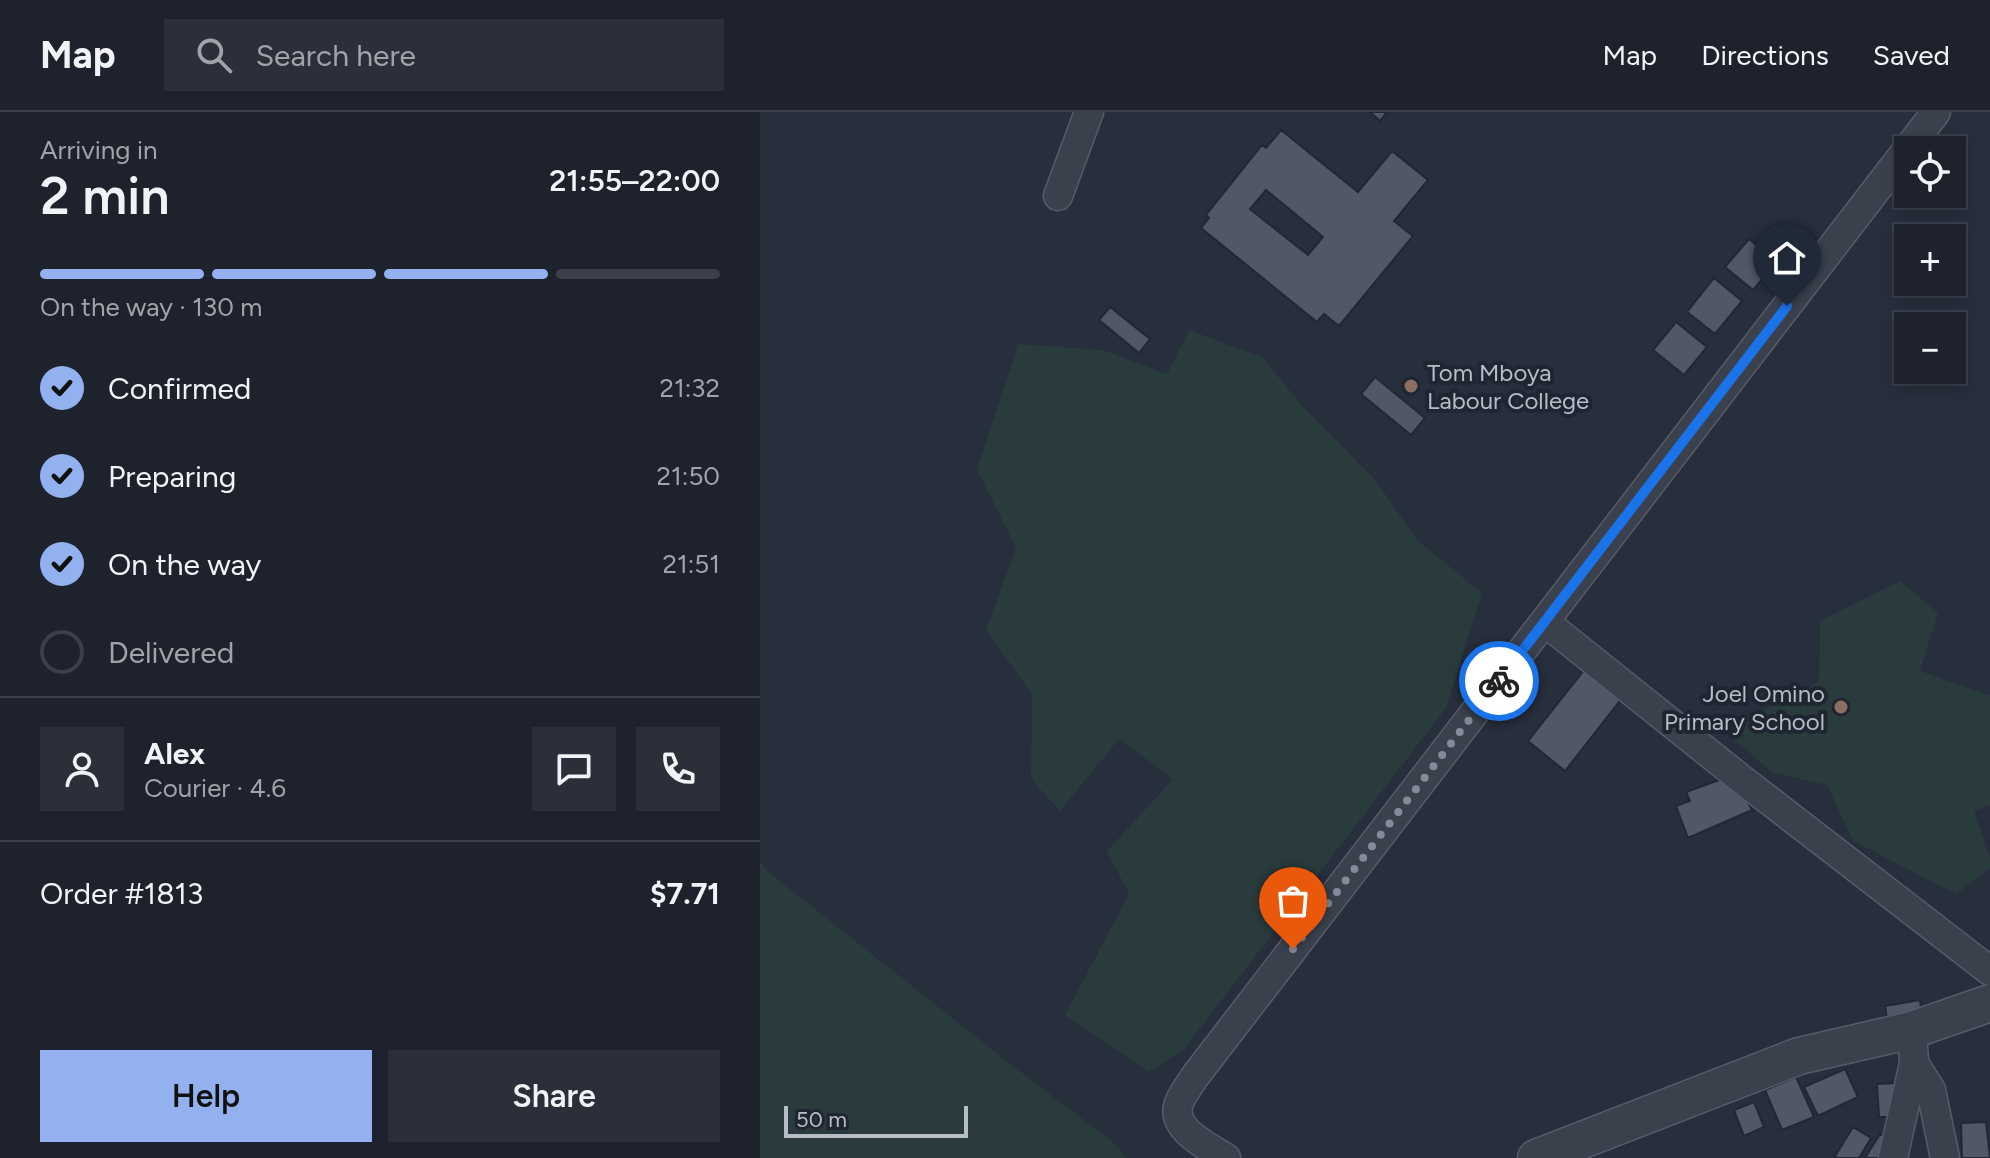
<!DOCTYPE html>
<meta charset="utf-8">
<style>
:root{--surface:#1d222d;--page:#2a2f39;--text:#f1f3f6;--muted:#a0a4aa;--line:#3b3f49;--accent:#94b1ef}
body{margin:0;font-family:Figtree,sans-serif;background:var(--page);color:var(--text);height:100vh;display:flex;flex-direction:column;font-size:30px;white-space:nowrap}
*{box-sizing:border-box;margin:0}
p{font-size:26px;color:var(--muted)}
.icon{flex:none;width:44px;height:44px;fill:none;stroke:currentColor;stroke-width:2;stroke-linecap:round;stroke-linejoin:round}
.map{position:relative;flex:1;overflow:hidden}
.side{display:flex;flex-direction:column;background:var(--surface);width:760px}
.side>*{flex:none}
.controls{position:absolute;left:1134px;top:24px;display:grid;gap:16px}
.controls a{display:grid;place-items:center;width:72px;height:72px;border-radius:0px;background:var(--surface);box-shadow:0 4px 12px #0003,0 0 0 2px var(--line);font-size:40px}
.scale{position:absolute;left:24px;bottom:20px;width:184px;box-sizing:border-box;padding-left:8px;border:4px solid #b6bcc8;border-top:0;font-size:22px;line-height:28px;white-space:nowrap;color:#b6bcc8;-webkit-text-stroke:6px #1f2632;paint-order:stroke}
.pin{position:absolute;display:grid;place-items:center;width:68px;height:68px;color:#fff;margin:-82px -34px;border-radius:50% 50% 50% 0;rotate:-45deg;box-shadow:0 0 8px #0007}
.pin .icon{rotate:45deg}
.courier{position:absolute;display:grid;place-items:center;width:80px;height:80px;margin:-40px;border:6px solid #1a73e8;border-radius:50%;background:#fff;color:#222;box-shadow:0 2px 10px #0007}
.overview em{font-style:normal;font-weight:600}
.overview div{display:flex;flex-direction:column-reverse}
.overview{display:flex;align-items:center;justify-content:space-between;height:136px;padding:0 40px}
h1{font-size:52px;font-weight:600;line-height:60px}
.bar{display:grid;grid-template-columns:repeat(4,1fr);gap:12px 8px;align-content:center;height:96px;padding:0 40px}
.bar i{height:10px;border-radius:6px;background:var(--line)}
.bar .active{background:var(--accent)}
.bar p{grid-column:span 4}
.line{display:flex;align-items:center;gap:20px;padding:0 40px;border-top:2px solid var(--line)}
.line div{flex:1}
.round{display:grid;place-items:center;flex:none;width:84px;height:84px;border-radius:0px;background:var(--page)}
ol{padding:0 40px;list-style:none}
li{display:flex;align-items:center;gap:24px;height:88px}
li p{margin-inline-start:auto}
li .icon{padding:8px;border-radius:50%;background:var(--accent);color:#111;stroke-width:4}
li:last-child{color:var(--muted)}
li i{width:44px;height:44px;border:4px solid var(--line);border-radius:50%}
.action{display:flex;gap:16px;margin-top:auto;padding:16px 40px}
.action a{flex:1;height:92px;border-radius:0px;background:var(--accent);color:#111;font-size:32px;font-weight:600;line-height:92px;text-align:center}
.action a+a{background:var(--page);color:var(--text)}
header{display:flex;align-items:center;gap:48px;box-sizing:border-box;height:112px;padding:0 40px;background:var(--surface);border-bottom:2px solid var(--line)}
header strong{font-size:38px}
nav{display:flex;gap:44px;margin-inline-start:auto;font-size:28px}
.search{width:560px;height:72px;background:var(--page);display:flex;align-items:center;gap:20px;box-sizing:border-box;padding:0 28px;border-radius:0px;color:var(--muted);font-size:30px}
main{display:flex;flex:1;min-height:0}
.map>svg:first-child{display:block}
.green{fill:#2a3b3e}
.building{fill:#505767;stroke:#212834;stroke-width:2;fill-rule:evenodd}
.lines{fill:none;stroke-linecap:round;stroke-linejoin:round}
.minor-casing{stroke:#555c68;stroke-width:31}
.tertiary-casing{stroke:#555c68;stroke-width:39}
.minor{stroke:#3a414d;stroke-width:28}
.tertiary{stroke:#3a414d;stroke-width:36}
.done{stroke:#848a97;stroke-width:8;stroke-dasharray:0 14.4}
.route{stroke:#1a73e8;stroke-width:10}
.education-dot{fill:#8d6e63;stroke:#1f2632;stroke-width:3}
.labels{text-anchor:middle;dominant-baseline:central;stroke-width:8;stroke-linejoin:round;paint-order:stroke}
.poi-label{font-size:24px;fill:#b6bcc8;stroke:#1f2632;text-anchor:start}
</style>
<header>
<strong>Map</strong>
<div class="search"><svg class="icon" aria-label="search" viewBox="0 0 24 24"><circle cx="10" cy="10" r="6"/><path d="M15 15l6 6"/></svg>Search here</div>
<nav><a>Map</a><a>Directions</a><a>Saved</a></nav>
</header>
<main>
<section class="side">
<div class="overview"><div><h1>2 min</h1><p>Arriving in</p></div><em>21:55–22:00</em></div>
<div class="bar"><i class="active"></i><i class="active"></i><i class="active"></i><i></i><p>On the way · 130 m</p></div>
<ol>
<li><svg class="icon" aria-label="check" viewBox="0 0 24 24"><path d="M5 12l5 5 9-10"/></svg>Confirmed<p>21:32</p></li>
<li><svg class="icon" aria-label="check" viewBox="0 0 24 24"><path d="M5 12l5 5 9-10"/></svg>Preparing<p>21:50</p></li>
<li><svg class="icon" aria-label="check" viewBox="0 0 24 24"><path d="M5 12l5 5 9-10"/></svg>On the way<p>21:51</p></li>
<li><i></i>Delivered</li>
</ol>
<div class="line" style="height:144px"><a class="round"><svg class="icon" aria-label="person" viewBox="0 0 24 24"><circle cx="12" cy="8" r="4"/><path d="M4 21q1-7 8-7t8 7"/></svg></a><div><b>Alex</b><p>Courier · 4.6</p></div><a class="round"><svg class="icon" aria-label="chat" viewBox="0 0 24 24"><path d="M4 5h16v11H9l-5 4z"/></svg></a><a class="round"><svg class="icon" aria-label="phone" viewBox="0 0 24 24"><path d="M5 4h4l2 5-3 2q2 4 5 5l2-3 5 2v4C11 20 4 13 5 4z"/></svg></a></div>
<div class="line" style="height:104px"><div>Order #1813</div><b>$7.71</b></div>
<div class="action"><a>Help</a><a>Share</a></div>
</section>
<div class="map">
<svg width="1230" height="1046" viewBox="0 0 1230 1046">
<rect width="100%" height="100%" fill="#272e3c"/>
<!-- green -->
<path class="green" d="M429,218L502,245L544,296L616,369L657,428L722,481L686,596L424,937L389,960L305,903L369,782L347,739L413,667L359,627L300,699L271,667L272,582L226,518L256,436L217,358L258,232L343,238L407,262Z
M1140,469L1178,501L1160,559L1230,583V693L1214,699L1230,747V756L1196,782L1093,729L1067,673L1012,660L963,618L1059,570L1060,509Z
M0,750L11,762L240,944L350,1028L367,1046H0Z"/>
<!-- building -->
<path class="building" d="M610,0H627L620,9Z
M521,18L598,80L632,39L668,68L634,109L653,124L579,214L564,202L557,210L441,116L449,106L446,103L502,33L506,36ZM506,78L563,125L548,143L490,97Z
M989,127L1017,150L993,178L965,155Z
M954,166L982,189L955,222L927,200Z
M350,195L390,227L379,241L339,208Z
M916,210L947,235L924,263L893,238Z
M615,265L665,306L651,323L601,282Z
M829,552L866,581L805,659L768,629Z
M973,663L992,698L928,726L916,694L930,689L926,680Z
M1160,888L1162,907L1128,912L1125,894Z
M1085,957L1098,985L1058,1004L1044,975Z
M1036,965L1054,1005L1022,1018L1005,978Z
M1138,971L1140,1005H1119L1117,972Z
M994,990L1004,1015L984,1024L974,998Z
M1226,1010L1230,1046H1202L1201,1011Z
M1093,1015L1111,1026L1099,1046H1074Z
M1120,1022L1136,1031L1130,1046H1105Z"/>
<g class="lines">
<!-- minor casing -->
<g class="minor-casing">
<path id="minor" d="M298,84L329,0
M785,510L980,666L1230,859
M1154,951L1171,978L1185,1046
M466,1046C449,1035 409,1017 419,991C423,981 430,972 436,963L1176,0
M1133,1046L1154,951L1152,918"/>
</g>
<!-- tertiary casing -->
<g class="tertiary-casing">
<path id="tertiary" d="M776,1046L1039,944L1152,918L1230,891"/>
</g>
<!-- minor -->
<use href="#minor" class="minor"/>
<!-- tertiary -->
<use href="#tertiary" class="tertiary"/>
</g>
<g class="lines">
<!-- done -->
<path class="done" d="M533,837L739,569"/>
<!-- route -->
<path class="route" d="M739,569L1027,194"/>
</g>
<!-- markers -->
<g class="education-dot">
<circle cx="651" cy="274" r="8"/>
<circle cx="1081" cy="595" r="8"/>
</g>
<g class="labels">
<!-- poi labels -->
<g class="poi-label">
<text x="667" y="260">Tom Mboya<tspan x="667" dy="28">Labour College</tspan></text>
<text x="1065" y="581" text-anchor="end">Joel Omino<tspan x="1065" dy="28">Primary School</tspan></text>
</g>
</g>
</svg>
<div class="controls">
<a><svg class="icon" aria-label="locate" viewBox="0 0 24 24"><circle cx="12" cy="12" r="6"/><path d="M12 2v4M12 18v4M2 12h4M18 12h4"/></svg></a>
<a>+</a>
<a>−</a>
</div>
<div class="scale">50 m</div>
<div class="pin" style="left:533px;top:837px;background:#ea580c"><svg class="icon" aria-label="bag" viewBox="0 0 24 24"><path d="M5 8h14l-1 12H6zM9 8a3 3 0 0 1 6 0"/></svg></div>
<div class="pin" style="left:1027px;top:194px;background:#1f2937"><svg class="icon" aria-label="home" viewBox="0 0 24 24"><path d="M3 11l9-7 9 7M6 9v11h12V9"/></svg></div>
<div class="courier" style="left:739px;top:569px"><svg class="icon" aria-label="bike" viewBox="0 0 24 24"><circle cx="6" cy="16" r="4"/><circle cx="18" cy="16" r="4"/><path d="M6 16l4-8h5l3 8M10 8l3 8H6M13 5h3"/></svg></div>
</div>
</main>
